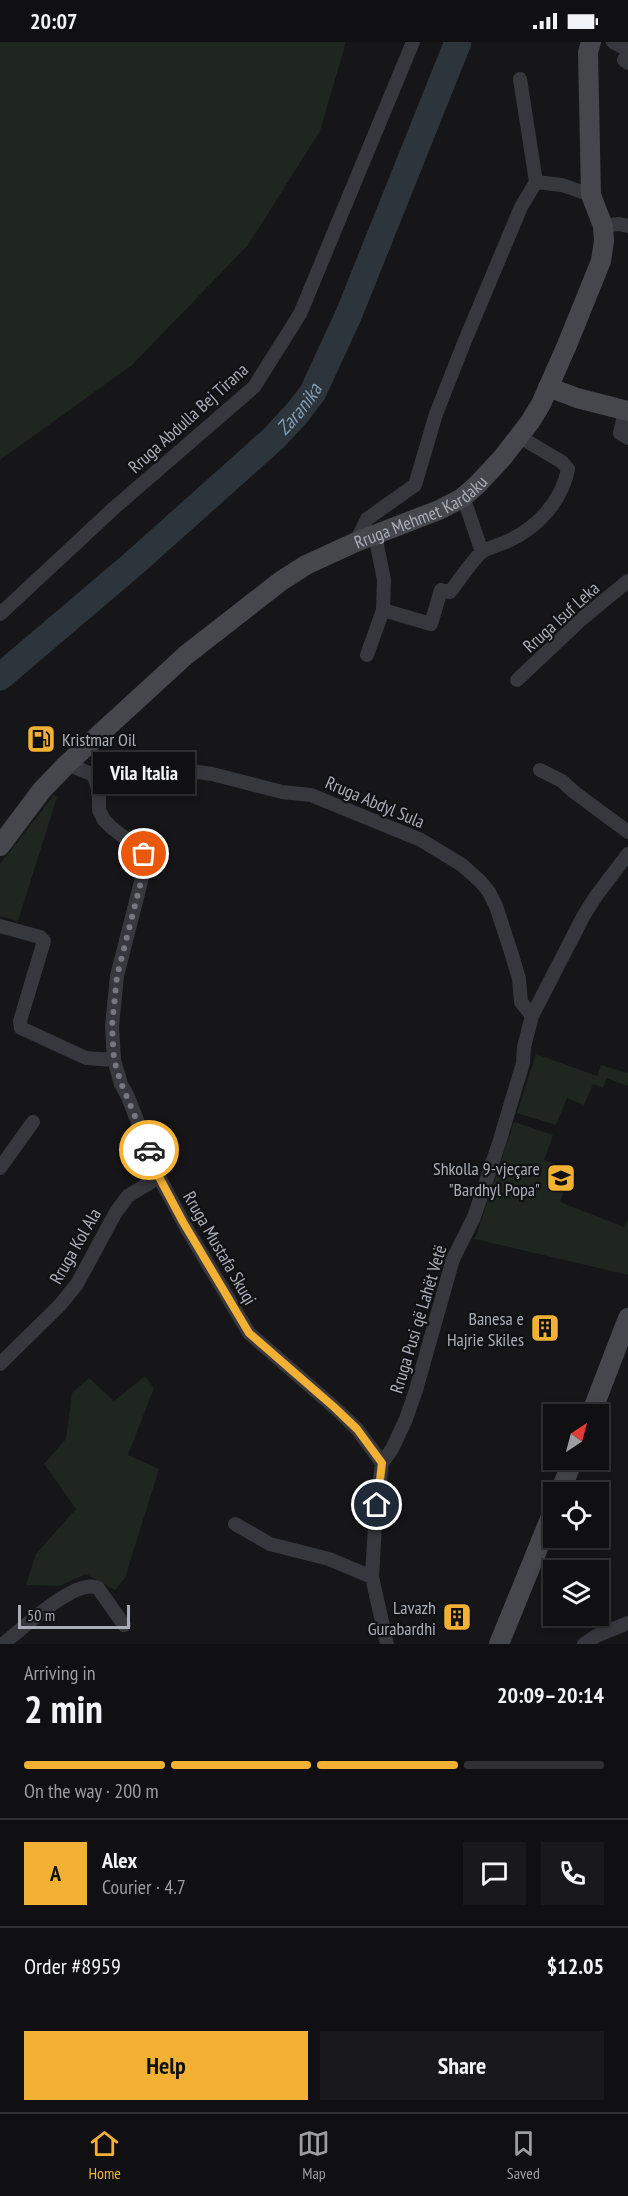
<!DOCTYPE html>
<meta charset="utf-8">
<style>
:root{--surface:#101012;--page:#19191b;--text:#f1f3f6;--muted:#9c9d9f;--line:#303032;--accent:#f2b134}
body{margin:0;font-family:"PT Sans Narrow",sans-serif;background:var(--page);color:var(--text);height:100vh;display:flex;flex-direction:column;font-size:22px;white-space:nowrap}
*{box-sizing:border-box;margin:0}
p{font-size:20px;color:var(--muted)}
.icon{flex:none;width:33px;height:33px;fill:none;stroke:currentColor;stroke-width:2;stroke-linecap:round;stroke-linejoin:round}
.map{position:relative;height:1602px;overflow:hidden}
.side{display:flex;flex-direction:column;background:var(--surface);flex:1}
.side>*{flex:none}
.needle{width:39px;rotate:36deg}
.buttons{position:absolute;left:543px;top:1362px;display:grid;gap:12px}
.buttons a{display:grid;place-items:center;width:66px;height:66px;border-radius:0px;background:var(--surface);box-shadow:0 3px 9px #0003,0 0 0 2px var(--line);font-size:30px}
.scale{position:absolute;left:18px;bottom:15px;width:112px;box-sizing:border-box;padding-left:6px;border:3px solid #a8adb8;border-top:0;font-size:16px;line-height:21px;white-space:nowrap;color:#a8adb8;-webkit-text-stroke:4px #111113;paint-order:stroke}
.pin{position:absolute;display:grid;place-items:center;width:51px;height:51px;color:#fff;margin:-26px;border:3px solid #fff;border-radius:50%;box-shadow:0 2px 6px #0007}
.courier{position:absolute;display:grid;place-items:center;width:60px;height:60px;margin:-30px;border:4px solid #f2b134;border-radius:50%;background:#fff;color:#222;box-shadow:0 2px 8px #0007}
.bubble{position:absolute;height:42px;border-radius:0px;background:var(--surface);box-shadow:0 3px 9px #0003,0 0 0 2px var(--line);font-size:20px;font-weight:600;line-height:42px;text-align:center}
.overview em{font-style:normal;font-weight:600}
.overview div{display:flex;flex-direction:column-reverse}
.overview{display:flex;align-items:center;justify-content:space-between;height:102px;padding:0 24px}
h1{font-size:39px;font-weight:600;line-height:45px}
.bar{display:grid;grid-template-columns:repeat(4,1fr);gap:9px 6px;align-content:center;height:72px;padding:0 24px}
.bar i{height:8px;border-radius:4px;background:var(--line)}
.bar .on{background:var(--accent)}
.bar p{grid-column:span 4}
.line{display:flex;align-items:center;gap:15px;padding:0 24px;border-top:2px solid var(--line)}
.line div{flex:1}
.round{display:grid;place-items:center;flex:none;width:63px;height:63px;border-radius:0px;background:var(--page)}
.primary-button{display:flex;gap:12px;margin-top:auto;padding:12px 24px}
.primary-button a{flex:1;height:69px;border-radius:0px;background:var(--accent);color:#111;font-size:24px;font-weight:600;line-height:69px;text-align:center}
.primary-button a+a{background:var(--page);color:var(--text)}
.status{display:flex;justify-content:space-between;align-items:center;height:42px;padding:0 30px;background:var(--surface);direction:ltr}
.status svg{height:16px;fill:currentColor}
.tab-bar{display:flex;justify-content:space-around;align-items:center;height:84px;border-top:2px solid var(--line);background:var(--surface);font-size:16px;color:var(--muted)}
.tab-bar a{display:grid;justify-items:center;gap:3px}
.tab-bar .on{color:var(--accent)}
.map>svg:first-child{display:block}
.green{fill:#1e261f}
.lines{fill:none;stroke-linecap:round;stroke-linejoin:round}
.river{stroke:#2c353c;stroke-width:27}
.street{stroke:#37383d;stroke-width:14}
.secondary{stroke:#45474d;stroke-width:20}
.done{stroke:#757880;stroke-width:6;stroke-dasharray:0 10.8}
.route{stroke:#f2b134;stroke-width:8}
.labels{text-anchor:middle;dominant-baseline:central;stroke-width:4.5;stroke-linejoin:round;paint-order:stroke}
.street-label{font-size:18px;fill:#a8adb8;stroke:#111113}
.poi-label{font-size:18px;fill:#a8adb8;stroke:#111113;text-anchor:end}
.water-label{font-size:20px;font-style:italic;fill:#7f9bb3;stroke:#111113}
</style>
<div class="status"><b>20:07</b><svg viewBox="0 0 49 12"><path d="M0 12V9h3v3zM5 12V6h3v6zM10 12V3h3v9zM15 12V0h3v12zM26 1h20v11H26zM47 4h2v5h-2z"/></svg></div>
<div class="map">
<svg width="628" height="1602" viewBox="0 0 628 1602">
<rect width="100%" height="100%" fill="#161618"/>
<!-- green -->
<path class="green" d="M0,0H346L320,89L248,203L132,323L0,418Z
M54,753L57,755L18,879L0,874V822Z
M536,1012L597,1034L601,1023L628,1031V1044L607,1036L603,1046L593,1042L584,1063L567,1056L556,1083L517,1071Z
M514,1080L553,1093L544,1118L561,1124L552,1146L563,1150L560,1160L624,1185L628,1177V1233L475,1197Z
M145,1334L154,1346L128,1413L159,1427L125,1536L115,1548L86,1532L59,1544L26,1543L36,1512L76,1467L44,1422L66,1397L72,1351L89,1336L114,1359Z"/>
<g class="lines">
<!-- river -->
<path class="river" id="s1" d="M0,635L133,522L273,397L298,370L313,350L349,272L458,0"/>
<!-- street -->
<path class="street" d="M613,0L628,8
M628,10L624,18L628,21
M520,37L536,140
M603,184L619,182L628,184
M625,369L620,391L628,396
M462,456L467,466L482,510
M375,493L384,538L383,568
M356,500L367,477L415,443L436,372L464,301L521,165L536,140L562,143L591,153
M0,572L114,466L254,345L300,272L413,0
M367,613L383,568L431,582L441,548L450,550C458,540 473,517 482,510C489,505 500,503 508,499C537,486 562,459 568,427L562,420L520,395
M517,638L584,575L628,539
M67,722L94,733L108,732L147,735L198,730L212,732L282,750L311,753L421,798L462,823L481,840L489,850L496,864L512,913L519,937L521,960L532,974
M540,728L562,739L574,750L628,790
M94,733L99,751V768L104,778L111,785L140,808L144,812L146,820L117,934L112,984L114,1018L121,1042L128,1055L159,1135L187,1187L249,1291L334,1365L357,1387L382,1421
M0,884L40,895L44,899L20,979L21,986L86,1016L114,1018
M0,1126L33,1080
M0,1322L60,1263L77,1242L116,1170L128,1154L159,1135
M235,1482L270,1502L329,1517L372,1535
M3,1602C21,1588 76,1535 98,1546L124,1583
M387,1602L372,1535L375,1484L382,1421L392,1407L406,1377L416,1348L453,1217L474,1175L499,1101L523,1021L524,1005L532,974L584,873L596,854L628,812
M584,1602L596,1594L628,1581"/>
<!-- secondary -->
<g class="secondary">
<path d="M548,345L577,356L628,369"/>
<path id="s2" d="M0,804L42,748L67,722L186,613L281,539L306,523L356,500L439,468L462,456L477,443L503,415L530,380L541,362L567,303L601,219L604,199L603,184L591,153L588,10L591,0"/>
<path d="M591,1372L628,1276"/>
<path d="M560,1450L573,1418"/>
<path d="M499,1602L554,1467"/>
</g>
</g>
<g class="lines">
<!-- done -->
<path class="done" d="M144,812L146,820L117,934L112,984L114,1018L121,1041L149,1108"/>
<!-- route -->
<path class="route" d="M149,1108L159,1135L183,1180L249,1291L334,1365L357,1387L382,1421L377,1463"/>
</g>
<!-- icons -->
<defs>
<g id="fuel-square" transform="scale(1.5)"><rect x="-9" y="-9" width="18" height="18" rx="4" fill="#f2b134" stroke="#111113"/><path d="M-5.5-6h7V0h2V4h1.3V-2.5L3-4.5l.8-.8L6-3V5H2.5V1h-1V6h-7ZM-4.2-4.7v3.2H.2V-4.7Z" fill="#111"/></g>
<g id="school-square" transform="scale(1.5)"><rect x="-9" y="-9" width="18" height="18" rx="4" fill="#f2b134" stroke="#111113"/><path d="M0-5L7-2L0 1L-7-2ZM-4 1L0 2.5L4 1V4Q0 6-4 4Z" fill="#111"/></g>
<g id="building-square" transform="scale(1.5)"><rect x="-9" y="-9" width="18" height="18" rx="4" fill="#f2b134" stroke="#111113"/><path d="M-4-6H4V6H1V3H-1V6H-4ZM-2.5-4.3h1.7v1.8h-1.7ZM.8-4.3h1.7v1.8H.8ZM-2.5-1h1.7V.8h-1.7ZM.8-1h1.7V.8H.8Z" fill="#111"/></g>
</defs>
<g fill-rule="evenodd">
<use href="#fuel-square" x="41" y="697"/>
<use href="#school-square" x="561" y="1136"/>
<use href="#building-square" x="545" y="1286"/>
<use href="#building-square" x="457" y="1575"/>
</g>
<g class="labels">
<!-- street labels -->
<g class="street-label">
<text transform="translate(188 376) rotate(-42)">Rruga Abdulla Bej Tirana</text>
<text stroke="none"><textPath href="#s2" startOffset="544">Rruga Mehmet Kardaku</textPath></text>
<text transform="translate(561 575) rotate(-42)">Rruga Isuf Leka</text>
<text transform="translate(375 760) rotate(23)">Rruga Abdyl Sula</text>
<text transform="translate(75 1204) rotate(-60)">Rruga Kol Ala</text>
<text transform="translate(220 1206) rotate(60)">Rruga Mustafa Skuqi</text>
<text transform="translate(418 1277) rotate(-73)">Rruga Pusi që Lahët Vetë</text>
</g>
<!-- poi labels -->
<g class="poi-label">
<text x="62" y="697" text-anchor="start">Kristmar Oil</text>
<text x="540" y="1126">Shkolla 9-vjeçare<tspan x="540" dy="21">"Bardhyl Popa"</tspan></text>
<text x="524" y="1276">Banesa e<tspan x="524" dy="21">Hajrie Skiles</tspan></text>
<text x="436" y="1565">Lavazh<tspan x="436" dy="21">Gurabardhi</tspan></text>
</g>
<!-- water labels -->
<g class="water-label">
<text stroke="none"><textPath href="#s1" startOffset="402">Zaranika</textPath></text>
</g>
</g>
</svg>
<div class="buttons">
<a><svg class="needle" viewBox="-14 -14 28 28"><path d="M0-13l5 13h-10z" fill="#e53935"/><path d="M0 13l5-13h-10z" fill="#9c9d9f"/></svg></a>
<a><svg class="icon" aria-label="locate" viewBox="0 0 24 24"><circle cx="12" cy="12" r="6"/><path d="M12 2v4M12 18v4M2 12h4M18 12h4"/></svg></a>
<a><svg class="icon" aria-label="layers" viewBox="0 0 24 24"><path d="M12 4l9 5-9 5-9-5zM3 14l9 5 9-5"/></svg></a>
</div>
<div class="scale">50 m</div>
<div class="pin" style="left:144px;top:812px;background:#ea580c"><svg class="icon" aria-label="bag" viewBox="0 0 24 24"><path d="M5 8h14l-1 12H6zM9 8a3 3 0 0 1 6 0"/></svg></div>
<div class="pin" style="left:377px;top:1463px;background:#1f2937"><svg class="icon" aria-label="home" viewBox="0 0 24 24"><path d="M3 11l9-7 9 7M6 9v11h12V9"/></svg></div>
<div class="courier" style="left:149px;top:1108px"><svg class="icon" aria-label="car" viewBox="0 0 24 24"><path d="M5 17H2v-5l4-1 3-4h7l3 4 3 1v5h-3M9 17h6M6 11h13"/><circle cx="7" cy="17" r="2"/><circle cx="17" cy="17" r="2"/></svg></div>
<div class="bubble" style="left:93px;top:710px;width:102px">Vila Italia</div>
</div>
<section class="side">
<div class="overview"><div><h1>2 min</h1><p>Arriving in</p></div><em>20:09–20:14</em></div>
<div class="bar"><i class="on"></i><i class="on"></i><i class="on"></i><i></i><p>On the way · 200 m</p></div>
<div class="line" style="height:108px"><b class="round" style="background:var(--accent);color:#111">A</b><div><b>Alex</b><p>Courier · 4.7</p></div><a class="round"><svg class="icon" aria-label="chat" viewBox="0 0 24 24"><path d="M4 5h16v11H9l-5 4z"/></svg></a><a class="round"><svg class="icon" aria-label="phone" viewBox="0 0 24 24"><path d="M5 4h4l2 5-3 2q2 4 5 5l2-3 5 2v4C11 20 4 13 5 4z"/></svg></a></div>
<div class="line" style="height:78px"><div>Order #8959</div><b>$12.05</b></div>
<div class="primary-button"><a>Help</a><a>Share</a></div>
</section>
<nav class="tab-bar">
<a class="on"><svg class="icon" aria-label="home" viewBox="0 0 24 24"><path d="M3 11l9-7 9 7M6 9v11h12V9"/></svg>Home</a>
<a><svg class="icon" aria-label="map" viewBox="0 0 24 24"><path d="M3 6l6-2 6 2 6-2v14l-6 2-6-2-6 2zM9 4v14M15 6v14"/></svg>Map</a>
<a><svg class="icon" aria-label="saved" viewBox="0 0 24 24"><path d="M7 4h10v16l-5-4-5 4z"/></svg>Saved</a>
</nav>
